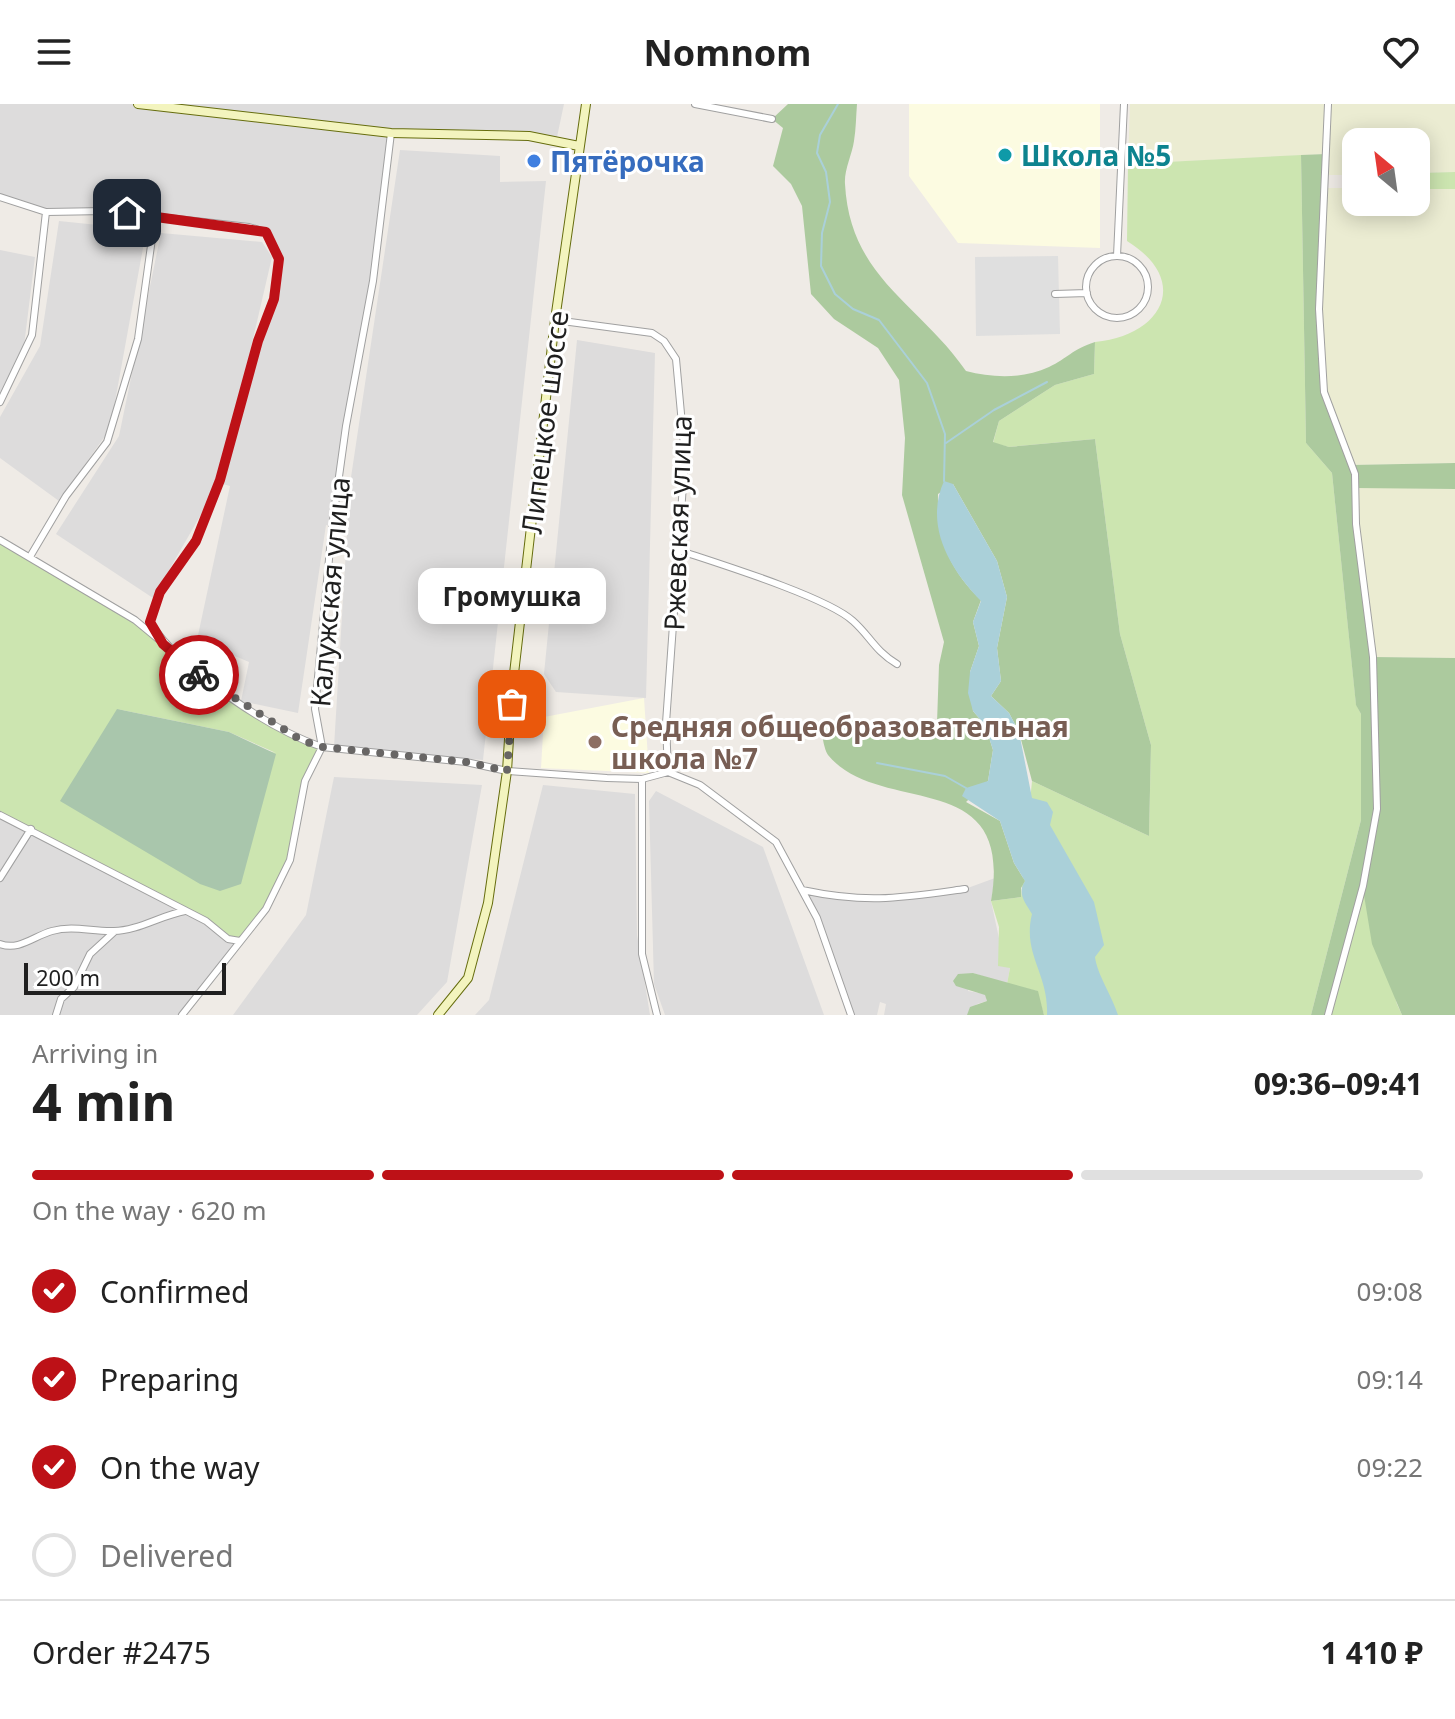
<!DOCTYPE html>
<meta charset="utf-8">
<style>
:root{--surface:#fff;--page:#f6f6f6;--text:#222;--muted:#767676;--line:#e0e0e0;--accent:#bd1117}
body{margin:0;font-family:"Noto Sans",sans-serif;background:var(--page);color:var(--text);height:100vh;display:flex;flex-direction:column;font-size:30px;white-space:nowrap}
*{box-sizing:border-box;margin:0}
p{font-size:26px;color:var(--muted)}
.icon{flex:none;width:44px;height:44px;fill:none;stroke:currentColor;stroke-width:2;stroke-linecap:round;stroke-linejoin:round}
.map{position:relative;height:911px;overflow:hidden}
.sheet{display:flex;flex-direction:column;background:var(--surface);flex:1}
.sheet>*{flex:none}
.needle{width:52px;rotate:331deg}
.buttons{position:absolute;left:1342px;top:24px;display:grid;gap:16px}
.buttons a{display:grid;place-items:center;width:88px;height:88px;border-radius:16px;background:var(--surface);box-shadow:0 4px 20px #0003;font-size:40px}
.scale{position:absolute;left:24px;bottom:20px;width:202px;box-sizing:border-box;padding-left:8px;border:4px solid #1f1f1f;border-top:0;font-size:22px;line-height:28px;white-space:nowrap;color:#1f1f1f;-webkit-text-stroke:6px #fff;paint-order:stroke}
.pin{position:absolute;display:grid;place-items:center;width:68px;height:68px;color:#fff;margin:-34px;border-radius:16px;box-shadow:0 4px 12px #0006}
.courier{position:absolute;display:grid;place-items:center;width:80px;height:80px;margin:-40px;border:6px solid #bd1117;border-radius:50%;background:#fff;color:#222;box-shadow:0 2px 10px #0007}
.bubble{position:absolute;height:56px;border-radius:16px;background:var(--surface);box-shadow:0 4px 20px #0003;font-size:26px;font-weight:700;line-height:56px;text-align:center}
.head em{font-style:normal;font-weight:700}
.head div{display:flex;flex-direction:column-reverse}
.head{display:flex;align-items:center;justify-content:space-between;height:136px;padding:0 32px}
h1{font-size:52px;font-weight:700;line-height:60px}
.bar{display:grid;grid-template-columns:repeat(4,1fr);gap:12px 8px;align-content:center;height:96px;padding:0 32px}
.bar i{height:10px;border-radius:6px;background:var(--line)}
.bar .on{background:var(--accent)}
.bar p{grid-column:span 4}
.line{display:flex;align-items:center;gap:20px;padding:0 32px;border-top:2px solid var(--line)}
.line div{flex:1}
ol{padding:0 32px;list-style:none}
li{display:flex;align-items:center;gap:24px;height:88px}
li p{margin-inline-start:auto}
li .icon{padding:8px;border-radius:50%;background:var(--accent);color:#fff;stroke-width:4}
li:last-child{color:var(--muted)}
li i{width:44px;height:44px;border:4px solid var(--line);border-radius:50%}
header{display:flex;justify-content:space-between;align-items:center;height:104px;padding:0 32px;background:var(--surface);font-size:36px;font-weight:700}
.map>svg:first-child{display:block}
.residential{fill:#dddcdc}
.education{fill:#fcfbe1}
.farmland{fill:#ebecd2}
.grass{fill:#cce5b0;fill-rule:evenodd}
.forest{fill:#acca9e}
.cemetery{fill:#a9c6ac}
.parking{fill:#dfdfdf}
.water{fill:#aad0d9}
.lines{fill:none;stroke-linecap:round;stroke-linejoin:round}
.stream{stroke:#aad0d9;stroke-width:2}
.street-casing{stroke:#a0a0a0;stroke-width:8}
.secondary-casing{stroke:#666d0e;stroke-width:10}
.street{stroke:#fff;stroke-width:6}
.secondary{stroke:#f3f4be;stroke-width:8}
.done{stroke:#686665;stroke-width:8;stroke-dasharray:0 14.4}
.route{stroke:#bd1117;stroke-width:10}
.culture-dot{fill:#0f9aa8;stroke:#fff;stroke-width:3}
.shop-dot{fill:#3f7fe0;stroke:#fff;stroke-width:3}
.education-dot{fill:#8d6e63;stroke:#fff;stroke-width:3}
.labels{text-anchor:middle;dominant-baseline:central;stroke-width:6;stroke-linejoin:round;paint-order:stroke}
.culture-label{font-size:28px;font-weight:bold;fill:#0d838f;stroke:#fff;text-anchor:start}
.shop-label{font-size:28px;font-weight:bold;fill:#366cbe;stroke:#fff;text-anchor:start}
.street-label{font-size:28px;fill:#1f1f1f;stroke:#fff}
.education-label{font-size:28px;font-weight:bold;fill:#785e54;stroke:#fff;text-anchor:start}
</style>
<header><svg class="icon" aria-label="menu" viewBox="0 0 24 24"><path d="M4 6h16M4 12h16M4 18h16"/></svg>Nomnom<svg class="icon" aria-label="heart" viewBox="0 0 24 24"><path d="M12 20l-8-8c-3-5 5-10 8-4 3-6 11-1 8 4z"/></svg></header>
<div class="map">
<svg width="1455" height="911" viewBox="0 0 1455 911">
<rect width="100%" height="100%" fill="#efebe6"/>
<!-- residential -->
<path class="residential" d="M0,0H138L391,29L373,177L332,423L326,421L298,609L241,597L249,558L197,536L230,382L219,379L153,494L56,430L119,332L161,129L262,138L272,153L232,325L267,214L279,159L267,128L148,111L46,108L0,93Z
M175,0H564L557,33L396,27Z
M400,46L500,52V78L546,77L483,656L334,643L350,380Z
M59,117L137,125L145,133L110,325L59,397L0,354V313L40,242Z
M0,146L35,153L22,258L0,290Z
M577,236L655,249L646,594L556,588L544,570Z
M334,673L482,681L447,878L417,911H233L306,811Z
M543,681L635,690L637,831L650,911H475L489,896Z
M656,687L763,743L824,911H665L654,880L649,697Z
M0,711L240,837L182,911H0Z
M995,774L991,797L1000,839L1010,864L1007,880L973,869L968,887L985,890L987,897L977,900L967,911H884L886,900L880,898L877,911H851L817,814L802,786L842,795L965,785Z"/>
<!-- education -->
<path class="education" d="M909,0H1100V144L958,139L909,72Z
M644,594L649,669L541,664L544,613Z"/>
<!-- farmland -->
<path class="farmland" d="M1130,0H1455V68L1416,69V38H1356V71H1325V50L1128,60Z
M1324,84H1356V98H1416V85H1455V359L1351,361L1324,288L1319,205Z
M1355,383L1455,385V554L1373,553Z"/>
<!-- grass -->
<path class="grass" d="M1301,51L1306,339L1332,369L1356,600L1361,610V716L1311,911H1044L1037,887L1007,880L1010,864L998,862L999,823L991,797L1021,793L1032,677L1149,732L1151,641L1120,530L1095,335L1009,343L993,339L999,317L1055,281L1094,270L1095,238C1162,232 1192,177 1127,137L1128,60Z
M1455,68V85H1416V69Z
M0,436L135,516L199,571L301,636L322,643L305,677L290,756L266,805L240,837L228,835L206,817L0,711ZM117,605L229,628L276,649Z
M1363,782L1397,900L1402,911H1328Z"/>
<!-- forest -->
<path class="forest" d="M788,0H857C856,12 856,25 854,37C852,51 844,66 845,80C850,174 919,199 966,267C993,274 1023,275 1049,263C1068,254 1071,246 1095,238L1094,270L1055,281L999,317L993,338L1009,343L1095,335L1120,530L1151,641L1149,732L1032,677L1019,628L1009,609L991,592L1001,577L997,544L1007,493L997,457L953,380L938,390C937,435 949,465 981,496L973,518L979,542L970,568L973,607L985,621L993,646L988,677L966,698L1000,717L1014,759L1025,777L1021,784V793L991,797C1015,660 880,714 828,651C824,645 823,634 821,627L845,612C883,630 897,637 937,619L939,561L944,538L902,391L905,334L899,276L878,244L834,215L811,190L802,102L791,80L773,62L783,24L772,15Z
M1326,50L1319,205L1324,288L1351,361L1455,359V385L1355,384L1373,553L1455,554V911H1402L1372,840L1363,785L1328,911H1311L1361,716V610L1356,601L1332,369L1306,339L1301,51Z
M973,869L1038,887L1044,911H967L970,903L987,897L985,891L956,882L953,877L958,870Z"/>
<!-- cemetery -->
<path class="cemetery" d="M117,605L229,628L276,650L241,780L220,787L200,780L60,697Z"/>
<!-- parking -->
<path class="parking" d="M1058,152L1060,230L976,232L975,153Z"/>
<!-- water -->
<path class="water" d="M944,377L953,380L997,457L1007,493L997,544L1001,577L991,592L1009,609L1019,628L1032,694L1047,698L1053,708L1050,721L1094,798L1104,841L1095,853C1097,870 1112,892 1118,911H1047C1049,870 1022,850 1032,810C1025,798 1017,790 1025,777L1014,759L1000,717L962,692L966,684L988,677L993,646L985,621L973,607L968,589L970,568L979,542L973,518L981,497C950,465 924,422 944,377Z"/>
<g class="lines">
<!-- stream -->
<path class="stream" d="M838,0L820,31L817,49L826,68L830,98L822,129L821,162L835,190L853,205L879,216L927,279L945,330L944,377
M946,339L994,306L1047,278
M877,659L945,672L966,684"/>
<!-- street casing -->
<g class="street-casing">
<path id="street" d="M695,0L772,15
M1328,0L1319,205L1324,288L1355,370L1356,420L1373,553L1377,705L1363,782L1328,911
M0,93L46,108L106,107L249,123L266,128L279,155L274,195L258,237L220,376L196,437L160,488L150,518C179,565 269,625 322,643L466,658L507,667L607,674L642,675L668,668L700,681L776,738L817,814L851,911
M1117,152L1124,0
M1086 183a31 31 0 1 1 62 0a31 31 0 1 1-62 0Z
M1055,190L1087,189
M555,216L652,229L664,237L676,255L685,353L666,619L668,668
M0,298L32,231L46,108
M0,436L135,516L158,535
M681,447C717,459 827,493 853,517C870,532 875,547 897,560
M31,451L66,392L107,338L138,235L155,113
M642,675V850L657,911
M0,711L206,817L228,835L240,837
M0,774L31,725
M802,786C868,800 900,794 965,785
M0,840C19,847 34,832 52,827C73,821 93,828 114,827C137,827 162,811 185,807
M56,911L61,895L74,883L90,850L114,828
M182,911L266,805L290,756L305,677L322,643L315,605L332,423L346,322L373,177L391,29"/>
</g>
<!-- secondary casing -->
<g class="secondary-casing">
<path id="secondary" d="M138,0L391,29L529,32L579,42
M438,911L468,874L488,799L507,667L512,587L555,216L586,0"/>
</g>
<!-- street -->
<use href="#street" class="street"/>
<!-- secondary -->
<use href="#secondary" class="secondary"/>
</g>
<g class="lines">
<!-- done -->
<path class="done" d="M199,571L301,636L322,643L466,658L507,667L512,600"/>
<!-- route -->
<path class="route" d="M127,109L266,128L279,155L274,195L258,237L220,376L196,437L160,488L150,518L163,540L199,571"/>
</g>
<!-- markers -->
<circle class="culture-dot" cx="1005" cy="51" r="8"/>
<circle class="shop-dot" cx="534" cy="57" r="8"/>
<circle class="education-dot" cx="595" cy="638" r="8"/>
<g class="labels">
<!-- culture labels -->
<g class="culture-label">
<text x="1021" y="51">Школа №5</text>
</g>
<!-- shop labels -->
<g class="shop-label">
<text x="550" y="57">Пятёрочка</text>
</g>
<!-- street labels -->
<g class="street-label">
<text transform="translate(544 318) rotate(-83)">Липецкое шоссе</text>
<text transform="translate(677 419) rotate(-88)">Ржевская улица</text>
<text transform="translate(329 488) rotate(-85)">Калужская улица</text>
</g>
<!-- education labels -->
<g class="education-label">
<text x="611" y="622">Средняя общеобразовательная<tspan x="611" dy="32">школа №7</tspan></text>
</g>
</g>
</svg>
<div class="buttons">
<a><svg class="needle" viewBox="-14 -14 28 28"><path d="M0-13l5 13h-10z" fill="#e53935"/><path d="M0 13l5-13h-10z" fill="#767676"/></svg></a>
</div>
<div class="scale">200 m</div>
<div class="pin" style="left:512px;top:600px;background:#ea580c"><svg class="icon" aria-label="bag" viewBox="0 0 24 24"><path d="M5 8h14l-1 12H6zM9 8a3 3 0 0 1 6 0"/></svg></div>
<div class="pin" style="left:127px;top:109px;background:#1f2937"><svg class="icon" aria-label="home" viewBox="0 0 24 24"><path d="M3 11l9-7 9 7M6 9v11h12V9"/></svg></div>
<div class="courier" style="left:199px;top:571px"><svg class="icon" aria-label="bike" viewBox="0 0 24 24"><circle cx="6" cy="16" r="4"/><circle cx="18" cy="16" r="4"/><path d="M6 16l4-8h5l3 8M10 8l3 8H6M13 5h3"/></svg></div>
<div class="bubble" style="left:418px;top:464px;width:188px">Громушка</div>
</div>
<section class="sheet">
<div class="head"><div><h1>4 min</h1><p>Arriving in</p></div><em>09:36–09:41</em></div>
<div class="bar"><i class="on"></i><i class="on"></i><i class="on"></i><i></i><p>On the way · 620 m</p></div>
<ol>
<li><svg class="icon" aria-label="check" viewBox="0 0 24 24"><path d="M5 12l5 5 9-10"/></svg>Confirmed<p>09:08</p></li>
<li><svg class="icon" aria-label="check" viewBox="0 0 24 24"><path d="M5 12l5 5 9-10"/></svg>Preparing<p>09:14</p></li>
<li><svg class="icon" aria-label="check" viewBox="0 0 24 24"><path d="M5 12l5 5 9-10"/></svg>On the way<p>09:22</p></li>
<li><i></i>Delivered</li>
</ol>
<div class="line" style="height:104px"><div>Order #2475</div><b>1 410 ₽</b></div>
</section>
